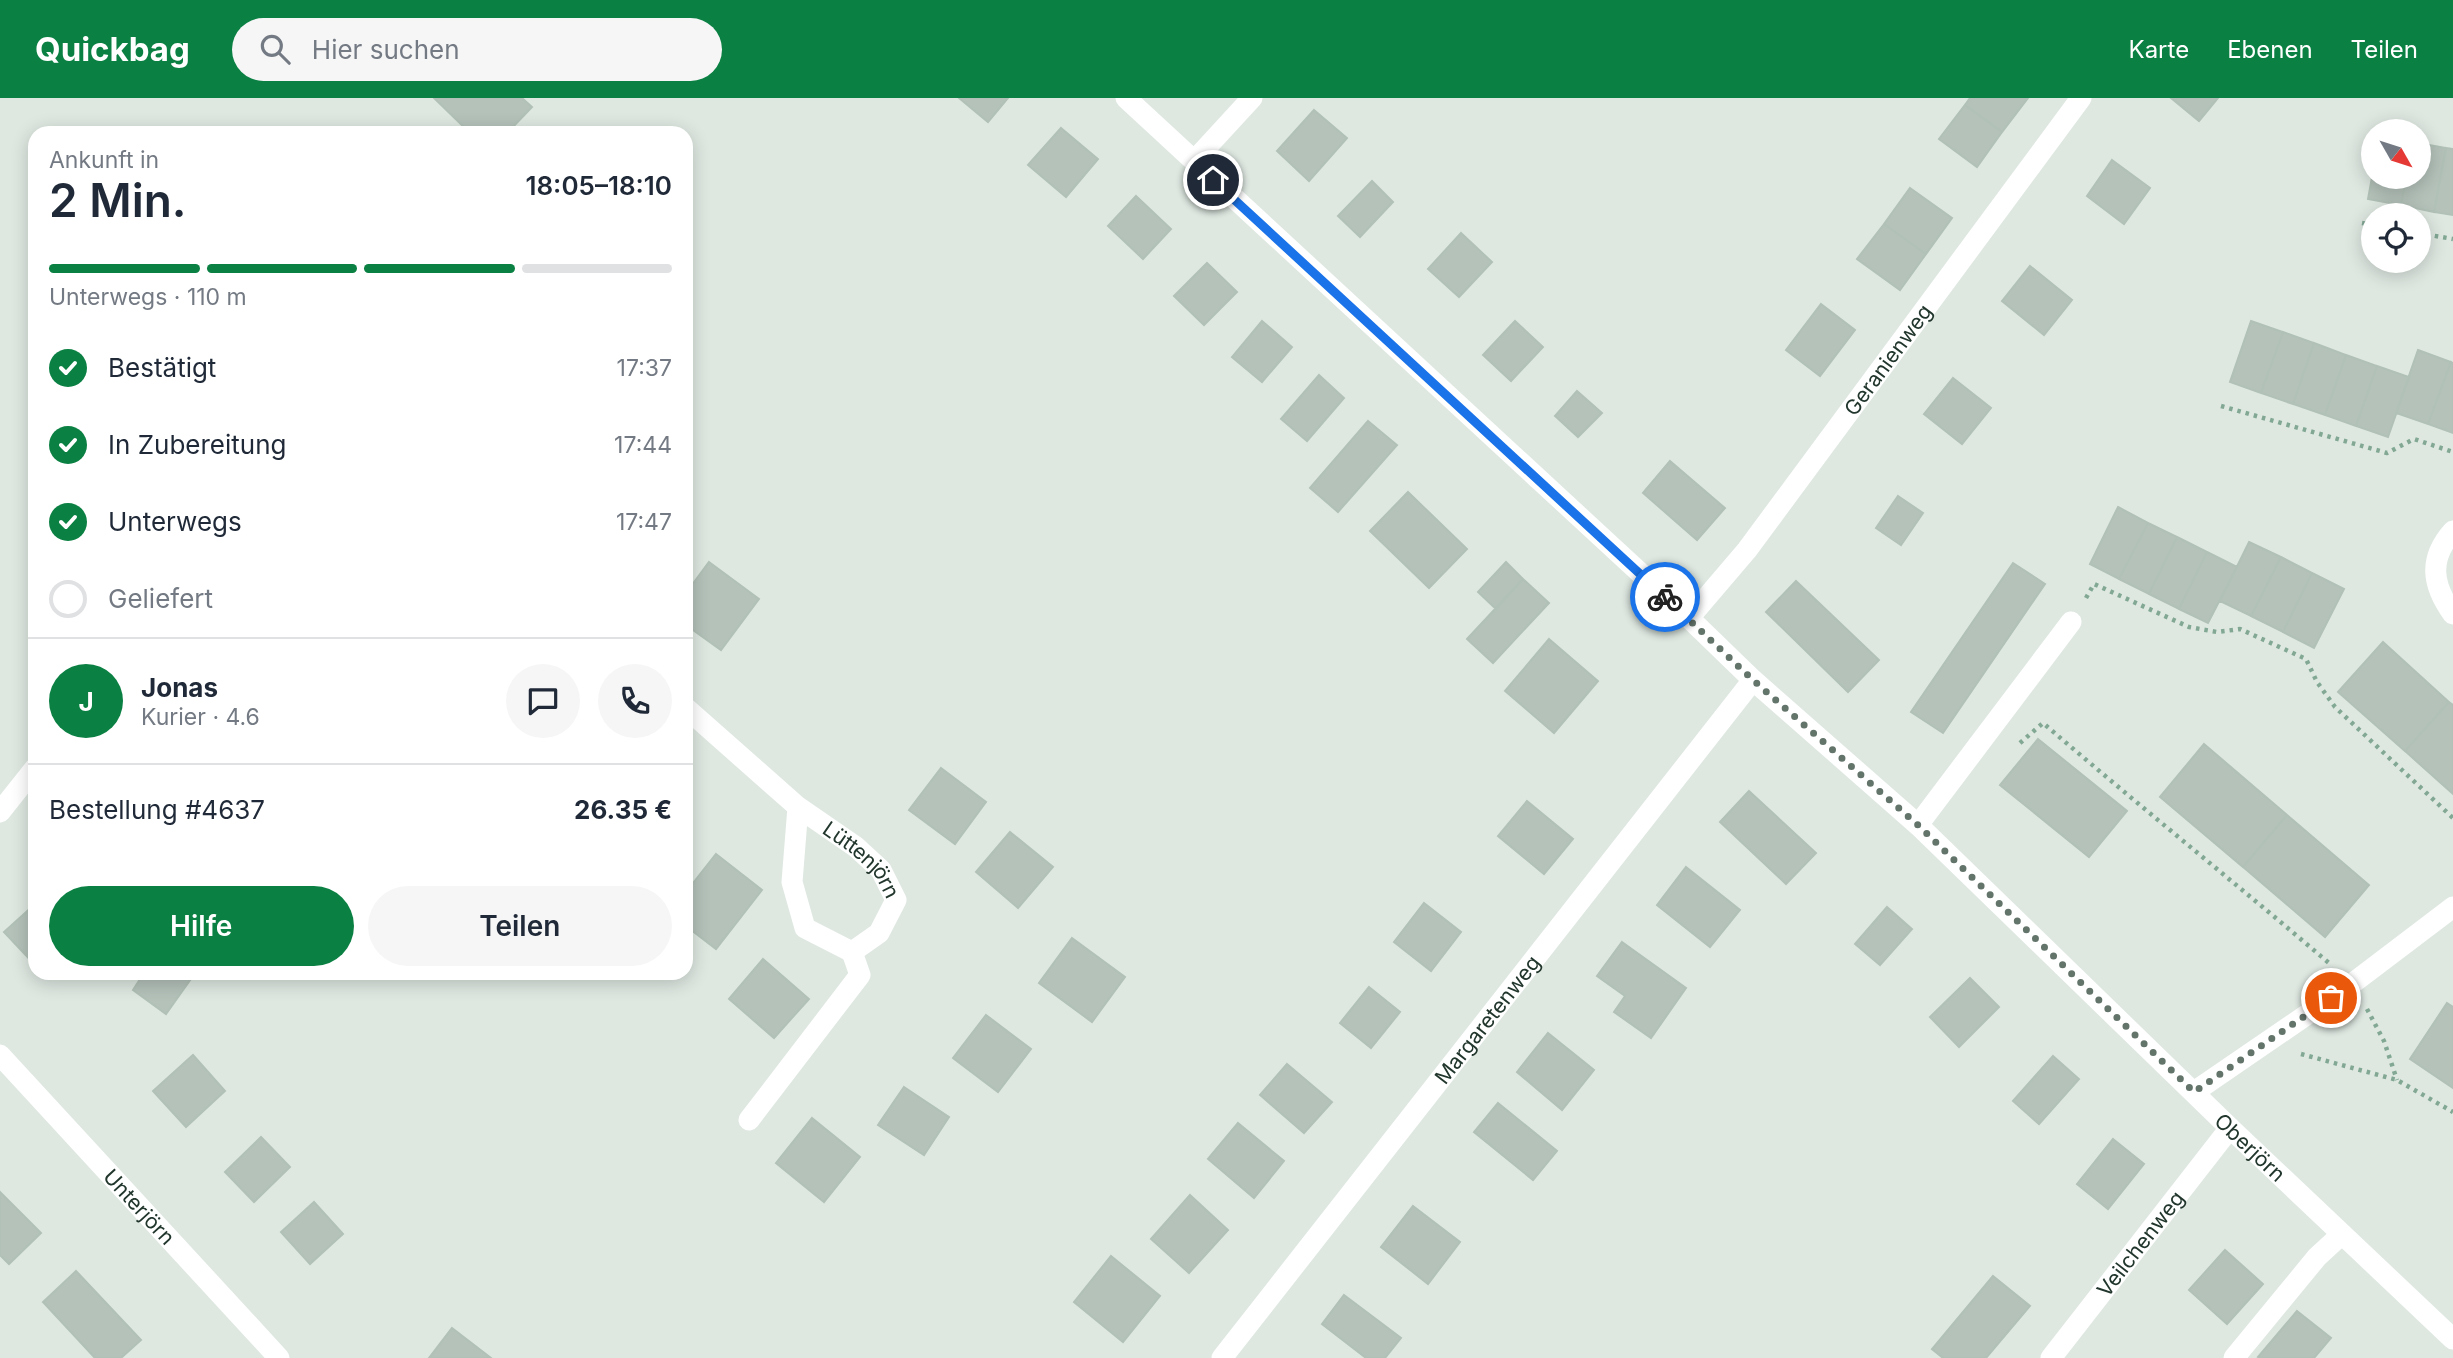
<!DOCTYPE html>
<html lang="de">
<meta charset="utf-8">
<style>
:root{--surface:#fff;--page:#f6f6f7;--text:#1f2937;--muted:#747a83;--line:#e0e1e3;--accent:#0b8043}
body{margin:0;font-family:Inter,sans-serif;background:var(--page);color:var(--text);height:100vh;display:flex;flex-direction:column;font-size:26px;white-space:nowrap}
*{box-sizing:border-box;margin:0}
p{font-size:23px;color:var(--muted)}
.icon{flex:none;width:38px;height:38px;fill:none;stroke:currentColor;stroke-width:2;stroke-linecap:round;stroke-linejoin:round}
.map{position:relative;flex:1;overflow:hidden}
.details{position:absolute;left:28px;top:28px;width:665px;height:854px;display:flex;flex-direction:column;background:var(--surface);border-radius:21px;box-shadow:0 4px 18px #0003}
.details>*{flex:none}
.needle{width:46px;rotate:129deg}
.buttons{position:absolute;left:2361px;top:21px;display:grid;gap:14px}
.buttons a{display:grid;place-items:center;width:70px;height:70px;border-radius:50%;background:var(--surface);box-shadow:0 4px 18px #0003;font-size:35px}
.pin{position:absolute;display:grid;place-items:center;width:60px;height:60px;color:#fff;margin:-30px;border:4px solid #fff;border-radius:50%;box-shadow:0 2px 7px #0007}
.courier{position:absolute;display:grid;place-items:center;width:70px;height:70px;margin:-35px;border:5px solid #1a73e8;border-radius:50%;background:#fff;color:#222;box-shadow:0 2px 9px #0007}
.headline em{font-style:normal;font-weight:600}
.headline div{display:flex;flex-direction:column-reverse}
.headline{display:flex;align-items:center;justify-content:space-between;height:119px;padding:0 21px}
h1{font-size:46px;font-weight:600;line-height:52px}
.bar{display:grid;grid-template-columns:repeat(4,1fr);gap:10px 7px;align-content:center;height:84px;padding:0 21px}
.bar i{height:9px;border-radius:5px;background:var(--line)}
.bar .on{background:var(--accent)}
.bar p{grid-column:span 4}
.line{display:flex;align-items:center;gap:18px;padding:0 21px;border-top:2px solid var(--line)}
.line div{flex:1}
.round{display:grid;place-items:center;flex:none;width:74px;height:74px;border-radius:37px;background:var(--page)}
ol{padding:0 21px;list-style:none}
li{display:flex;align-items:center;gap:21px;height:77px}
li p{margin-inline-start:auto}
li .icon{padding:7px;border-radius:50%;background:var(--accent);color:#fff;stroke-width:4}
li:last-child{color:var(--muted)}
li i{width:38px;height:38px;border:4px solid var(--line);border-radius:50%}
.button{display:flex;gap:14px;margin-top:auto;padding:14px 21px}
.button a{flex:1;height:80px;border-radius:42px;background:var(--accent);color:#fff;font-size:28px;font-weight:600;line-height:80px;text-align:center}
.button a+a{background:var(--page);color:var(--text)}
header{display:flex;align-items:center;gap:42px;box-sizing:border-box;height:98px;padding:0 35px;background:var(--accent);color:#fff}
header strong{font-size:33px}
nav{display:flex;gap:38px;margin-inline-start:auto;font-size:24px}
.search{width:490px;height:63px;background:var(--page);display:flex;align-items:center;gap:18px;box-sizing:border-box;padding:0 24px;border-radius:38px;color:var(--muted);font-size:26px}
.map>svg:first-child{display:block}
.building{fill:#b4c2ba;stroke:#b1c1b7;stroke-width:2}
.lines{fill:none;stroke-linecap:round;stroke-linejoin:round}
.path{stroke:#82a894;stroke-width:4.5;stroke-dasharray:3.5 5;stroke-linecap:butt}
.minor{stroke:#fff;stroke-width:21}
.done{stroke:#63746b;stroke-width:7;stroke-dasharray:0 12.6}
.route{stroke:#1a73e8;stroke-width:9}
.labels{text-anchor:middle;dominant-baseline:central;stroke-width:5;stroke-linejoin:round;paint-order:stroke}
.street-label{font-size:21px;fill:#21362c;stroke:#eef5f0}
</style>
<header>
<strong>Quickbag</strong>
<div class="search"><svg class="icon" aria-label="search" viewBox="0 0 24 24"><circle cx="10" cy="10" r="6"/><path d="M15 15l6 6"/></svg>Hier suchen</div>
<nav><a>Karte</a><a>Ebenen</a><a>Teilen</a></nav>
</header>
<div class="map">
<svg width="2453" height="1260" viewBox="0 0 2453 1260">
<rect width="100%" height="100%" fill="#dee8e1"/>
<!-- building -->
<path class="building" d="M434,0H522L532,9L507,35H470Z
M959,0H1008L988,24Z
M1970,0H2028L2002,34L1965,7Z
M2171,0H2218L2199,23Z
M1965,7L2002,34L1977,69L1939,41Z
M1314,12L1347,40L1309,83L1277,53Z
M1061,30L1098,61L1066,99L1028,67Z
M2418,45L2446,50L2434,114L2401,107L2406,79H2418Z
M2446,50L2453,51V117L2434,114Z
M2112,62L2150,90L2124,126L2087,98Z
M2373,74V79H2406L2401,107L2368,101Z
M1372,83L1393,104L1360,139L1338,118Z
M1910,90L1952,120L1926,156L1884,126Z
M1136,98L1171,131L1143,161L1108,128Z
M1884,126L1926,156L1900,192L1857,161Z
M1461,135L1492,164L1459,199L1428,171Z
M1207,165L1237,194L1204,227L1174,198Z
M2030,168L2072,202L2044,237L2002,203Z
M1821,206L1855,232L1820,278L1786,252Z
M1262,223L1292,249L1262,284L1232,259Z
M1515,223L1543,249L1511,283L1483,257Z
M2251,223L2283,234L2261,295L2230,284Z
M2283,234L2314,245L2293,306L2261,295Z
M2314,245L2346,257L2325,317L2293,306Z
M2418,252L2451,264L2428,326L2396,315Z
M2346,257L2377,268L2356,328L2325,317Z
M2451,264L2453,265V335L2428,326Z
M2377,268L2409,279L2388,339L2356,328Z
M1319,277L1344,300L1307,343L1281,321Z
M1953,280L1991,310L1962,346L1924,316Z
M1577,293L1602,315L1578,339L1555,318Z
M1368,323L1397,347L1338,414L1310,390Z
M1670,363L1725,410L1697,442L1643,395Z
M1408,394L1467,451L1429,490L1370,433Z
M1898,398L1923,415L1901,447L1876,430Z
M2118,409L2148,425L2119,481L2090,466Z
M2148,425L2177,439L2149,496L2119,481Z
M2177,439L2207,454L2179,511L2149,496Z
M2249,444L2281,459L2251,518L2220,503Z
M2207,454L2237,469L2208,525L2179,511Z
M2281,459L2312,475L2283,534L2251,518Z
M709,464L759,501L721,552L686,527V495Z
M1506,464L1523,481L1496,511L1478,494Z
M2013,465L2045,486L1943,635L1911,614Z
M2312,475L2344,491L2314,550L2283,534Z
M1523,481L1549,505L1493,565L1467,541Z
M1796,483L1879,562L1848,594L1766,514Z
M1549,541L1598,583L1554,635L1505,593Z
M2383,544L2449,604L2405,653L2338,594Z
M2449,604L2453,607V696L2405,653Z
M2038,641L2127,713L2089,759L2000,687Z
M2204,646L2287,717L2243,769L2160,699Z
M941,670L986,704L955,746L909,712Z
M1749,693L1816,755L1786,786L1720,724Z
M1527,703L1573,741L1544,776L1498,738Z
M2287,717L2369,787L2325,839L2243,769Z
M1010,734L1053,769L1018,810L976,774Z
M716,756L762,792L716,851L686,828V794Z
M1686,769L1740,812L1710,849L1657,807Z
M1424,805L1461,834L1431,873L1394,844Z
M35,806V867L4,834Z
M1887,809L1912,831L1880,867L1855,846Z
M1072,840L1125,879L1092,924L1039,885Z
M1622,844L1686,890L1651,940L1614,914L1625,898L1597,878Z
M763,861L809,901L774,940L729,901Z
M144,875H189L193,878L166,916L133,892Z
M1970,880L1999,909L1959,949L1930,919Z
M1369,889L1400,914L1371,950L1340,925Z
M2447,905L2453,909V990L2410,961Z
M986,917L1031,951L998,994L953,960Z
M1548,935L1594,972L1562,1012L1517,974Z
M193,957L225,993L186,1029L153,993Z
M2053,958L2079,981L2039,1026L2013,1003Z
M1287,966L1332,1004L1304,1035L1260,997Z
M904,989L949,1019L924,1057L878,1027Z
M1498,1005L1557,1053L1533,1082L1474,1034Z
M812,1020L860,1059L824,1104L776,1065Z
M1238,1025L1284,1063L1254,1100L1208,1061Z
M261,1039L290,1069L254,1104L225,1074Z
M2113,1041L2144,1066L2108,1111L2077,1086Z
M0,1094L41,1135L9,1166L0,1157Z
M1190,1097L1228,1132L1189,1175L1151,1141Z
M314,1104L343,1136L310,1166L281,1134Z
M1413,1108L1460,1144L1428,1186L1381,1149Z
M2225,1152L2263,1186L2227,1226L2189,1192Z
M1111,1158L1160,1198L1123,1244L1074,1204Z
M76,1173L141,1242L121,1260H95L43,1204Z
M1993,1178L2030,1208L1986,1260H1943L1932,1251Z
M1344,1197L1401,1240L1385,1260H1366L1322,1226Z
M2297,1213L2331,1240L2314,1260H2260L2258,1259Z
M452,1230L491,1260H429Z"/>
<g class="lines">
<!-- path -->
<path class="path" d="M2362,125L2373,127
M2418,135L2453,141
M2221,308L2387,355L2414,341L2453,354
M2086,500L2094,486L2189,529L2217,534L2240,531L2306,561L2317,584L2335,609L2453,720
M2020,645L2043,625C2137,706 2234,784 2329,865
M2367,911L2384,943L2397,982
M2301,956L2397,982L2453,1014"/>
<!-- minor -->
<g class="minor">
<path id="s1" d="M1126,0L1689,520L1753,582L1918,727L2230,1030L2453,1241"/>
<path d="M1194,63L1252,0"/>
<path d="M2453,433C2428,461 2432,487 2453,516"/>
<path id="s2" d="M1689,520L1747,452L2081,0"/>
<path id="s3" d="M686,610L798,709L856,749L881,772L896,802L879,835L852,854L805,830L792,784L798,709"/>
<path d="M0,714L35,670"/>
<path d="M1918,727L2071,524"/>
<path id="s4" d="M0,957L279,1260"/>
<path d="M2194,994L2353,885L2453,809"/>
<path d="M749,1022L860,877L852,854"/>
<path id="s5" d="M1222,1260L1753,582"/>
<path id="s6" d="M2051,1260L2230,1030"/>
<path d="M2234,1260L2317,1159L2342,1136"/>
</g>
</g>
<g class="lines">
<!-- done -->
<path class="done" d="M1665,499L1753,582L1918,727L2194,994L2331,900"/>
<!-- route -->
<path class="route" d="M1213,82L1665,499"/>
</g>
<g class="labels">
<!-- street labels -->
<g class="street-label">
<text stroke="none"><textPath href="#s2" startOffset="326">Geranienweg</textPath></text>
<text stroke="none"><textPath href="#s3" startOffset="233">Lüttenjörn</textPath></text>
<text stroke="none"><textPath href="#s5" startOffset="430">Margaretenweg</textPath></text>
<text stroke="none"><textPath href="#s1" startOffset="1538">Oberjörn</textPath></text>
<text stroke="none"><textPath href="#s4" startOffset="206">Unterjörn</textPath></text>
<text stroke="none"><textPath href="#s6" startOffset="145">Veilchenweg</textPath></text>
</g>
</g>
</svg>
<div class="buttons">
<a><svg class="needle" viewBox="-14 -14 28 28"><path d="M0-13l5 13h-10z" fill="#e53935"/><path d="M0 13l5-13h-10z" fill="#747a83"/></svg></a>
<a><svg class="icon" aria-label="locate" viewBox="0 0 24 24"><circle cx="12" cy="12" r="6"/><path d="M12 2v4M12 18v4M2 12h4M18 12h4"/></svg></a>
</div>
<div class="pin" style="left:2331px;top:900px;background:#ea580c"><svg class="icon" aria-label="bag" viewBox="0 0 24 24"><path d="M5 8h14l-1 12H6zM9 8a3 3 0 0 1 6 0"/></svg></div>
<div class="pin" style="left:1213px;top:82px;background:#1f2937"><svg class="icon" aria-label="home" viewBox="0 0 24 24"><path d="M3 11l9-7 9 7M6 9v11h12V9"/></svg></div>
<div class="courier" style="left:1665px;top:499px"><svg class="icon" aria-label="bike" viewBox="0 0 24 24"><circle cx="6" cy="16" r="4"/><circle cx="18" cy="16" r="4"/><path d="M6 16l4-8h5l3 8M10 8l3 8H6M13 5h3"/></svg></div>
<section class="details">
<div class="headline"><div><h1>2 Min.</h1><p>Ankunft in</p></div><em>18:05–18:10</em></div>
<div class="bar"><i class="on"></i><i class="on"></i><i class="on"></i><i></i><p>Unterwegs · 110 m</p></div>
<ol>
<li><svg class="icon" aria-label="check" viewBox="0 0 24 24"><path d="M5 12l5 5 9-10"/></svg>Bestätigt<p>17:37</p></li>
<li><svg class="icon" aria-label="check" viewBox="0 0 24 24"><path d="M5 12l5 5 9-10"/></svg>In Zubereitung<p>17:44</p></li>
<li><svg class="icon" aria-label="check" viewBox="0 0 24 24"><path d="M5 12l5 5 9-10"/></svg>Unterwegs<p>17:47</p></li>
<li><i></i>Geliefert</li>
</ol>
<div class="line" style="height:126px"><b class="round" style="background:var(--accent);color:#fff">J</b><div><b>Jonas</b><p>Kurier · 4.6</p></div><a class="round"><svg class="icon" aria-label="chat" viewBox="0 0 24 24"><path d="M4 5h16v11H9l-5 4z"/></svg></a><a class="round"><svg class="icon" aria-label="phone" viewBox="0 0 24 24"><path d="M5 4h4l2 5-3 2q2 4 5 5l2-3 5 2v4C11 20 4 13 5 4z"/></svg></a></div>
<div class="line" style="height:91px"><div>Bestellung #4637</div><b>26.35 €</b></div>
<div class="button"><a>Hilfe</a><a>Teilen</a></div>
</section>
</div>
